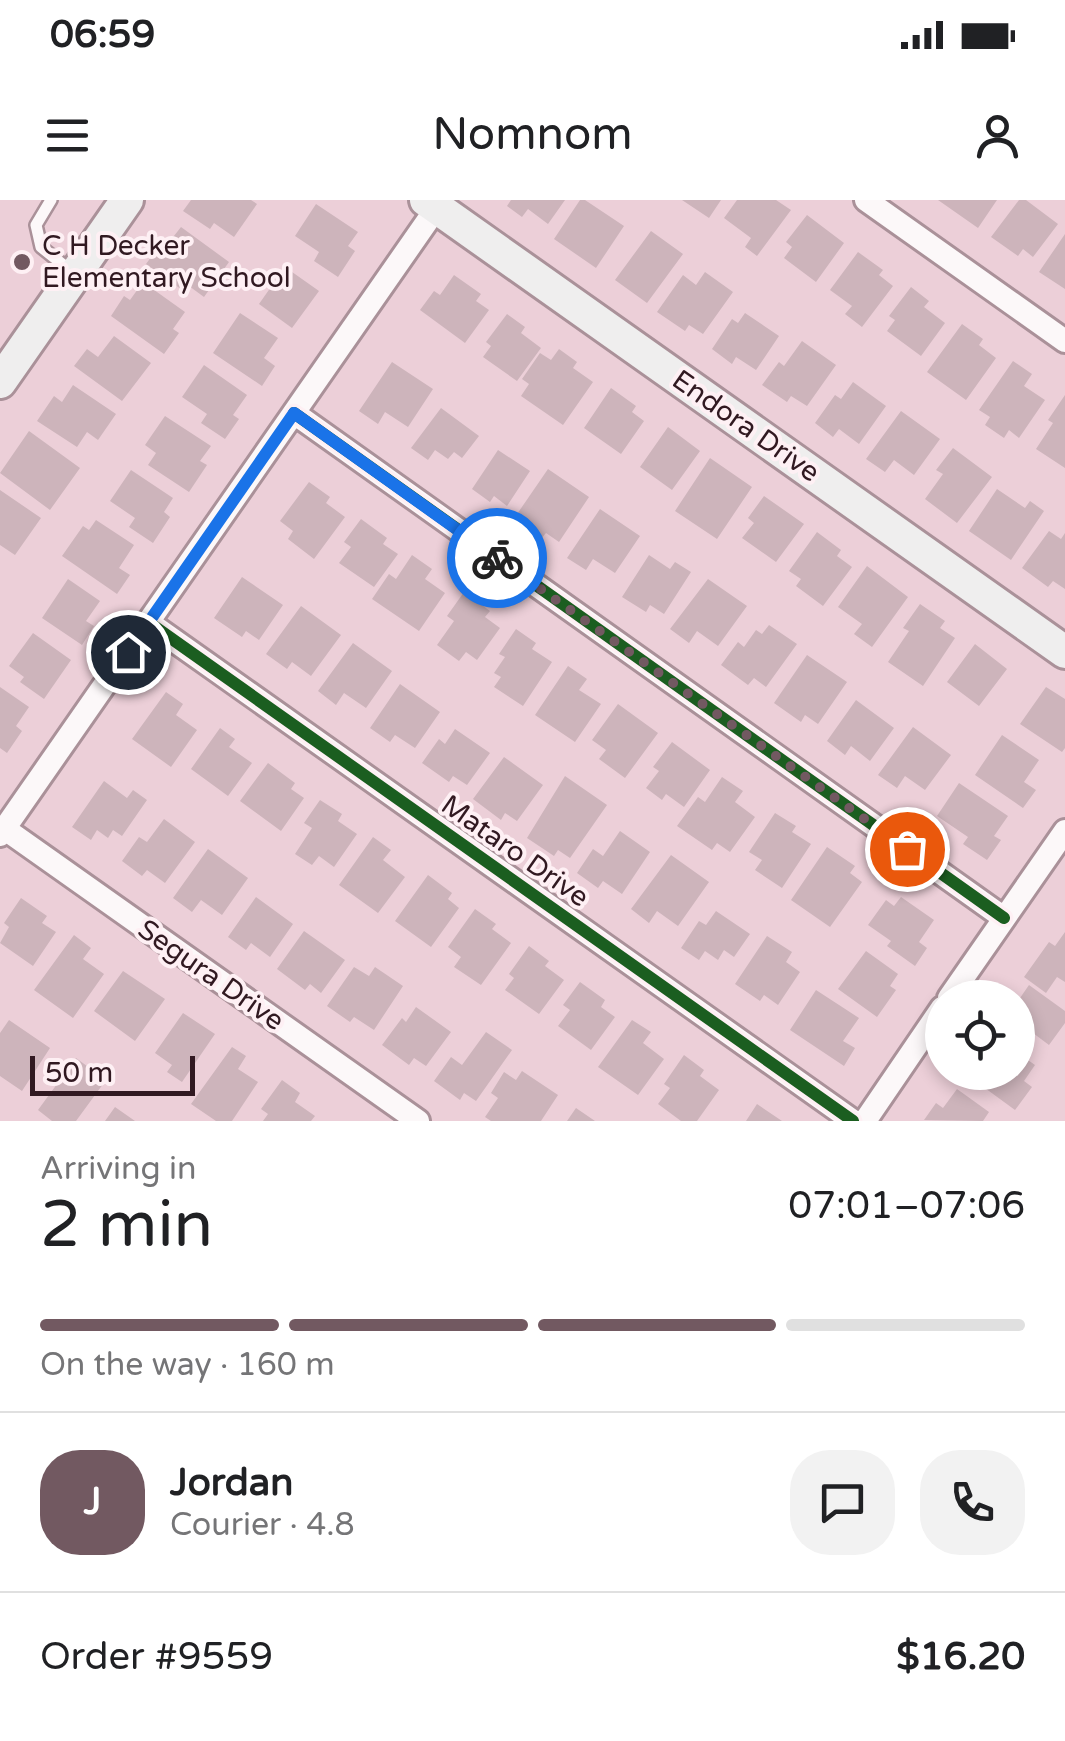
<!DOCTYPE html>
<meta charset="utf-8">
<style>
:root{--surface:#fff;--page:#f2f2f2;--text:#202124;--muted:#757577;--line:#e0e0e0;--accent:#725961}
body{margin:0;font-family:"Varela Round",sans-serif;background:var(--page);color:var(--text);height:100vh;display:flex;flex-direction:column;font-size:38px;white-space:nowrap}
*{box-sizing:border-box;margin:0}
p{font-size:32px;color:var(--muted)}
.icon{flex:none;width:55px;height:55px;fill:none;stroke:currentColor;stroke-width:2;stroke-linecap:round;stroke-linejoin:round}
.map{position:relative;height:921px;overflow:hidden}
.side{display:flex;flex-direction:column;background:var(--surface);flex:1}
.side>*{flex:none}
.tools{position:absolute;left:925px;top:780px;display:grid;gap:20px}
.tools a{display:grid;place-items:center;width:110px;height:110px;border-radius:50%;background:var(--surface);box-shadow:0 5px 15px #0003;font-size:50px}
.scale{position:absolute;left:30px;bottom:25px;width:165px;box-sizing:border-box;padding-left:10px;border:5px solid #311921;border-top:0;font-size:28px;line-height:35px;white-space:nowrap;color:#311921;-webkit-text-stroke:8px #fef0f4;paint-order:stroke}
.pin{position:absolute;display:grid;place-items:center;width:85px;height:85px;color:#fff;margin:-42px;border:5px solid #fff;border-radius:50%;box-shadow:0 2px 10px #0007}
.courier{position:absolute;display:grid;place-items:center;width:100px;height:100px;margin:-50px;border:8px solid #1a73e8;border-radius:50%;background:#fff;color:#222;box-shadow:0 2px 12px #0007}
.summary em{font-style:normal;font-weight:600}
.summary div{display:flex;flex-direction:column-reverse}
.summary{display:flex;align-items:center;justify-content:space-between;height:170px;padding:0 40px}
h1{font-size:65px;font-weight:600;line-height:75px}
.bar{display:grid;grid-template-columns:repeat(4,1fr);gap:15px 10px;align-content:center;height:120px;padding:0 40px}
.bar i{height:12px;border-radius:8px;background:var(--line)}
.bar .current{background:var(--accent)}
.bar p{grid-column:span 4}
.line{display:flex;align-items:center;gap:25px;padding:0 40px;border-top:2px solid var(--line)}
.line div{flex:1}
.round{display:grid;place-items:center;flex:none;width:105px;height:105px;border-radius:40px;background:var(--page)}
.status{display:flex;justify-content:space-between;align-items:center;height:70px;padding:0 50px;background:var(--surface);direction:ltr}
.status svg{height:28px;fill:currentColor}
header{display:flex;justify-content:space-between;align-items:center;height:130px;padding:0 40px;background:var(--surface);font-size:45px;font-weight:600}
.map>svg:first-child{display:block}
.building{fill:#cdb4bb}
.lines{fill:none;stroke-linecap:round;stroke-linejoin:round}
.lane-casing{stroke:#aa9199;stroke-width:16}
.street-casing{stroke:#aa9199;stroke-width:28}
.secondary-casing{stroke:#aa9199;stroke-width:38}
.lane{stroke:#fcf8f9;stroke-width:11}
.street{stroke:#fcf8f9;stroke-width:22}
.secondary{stroke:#efeeee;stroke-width:32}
.cycleway-casing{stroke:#fef0f4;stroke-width:19}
.cycleway{stroke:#1b5e20;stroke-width:12}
.done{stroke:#725961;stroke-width:10;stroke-dasharray:0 18}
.route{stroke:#1a73e8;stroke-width:12}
.poi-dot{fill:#725961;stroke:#fef0f4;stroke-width:4}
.labels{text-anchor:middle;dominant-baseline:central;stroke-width:8;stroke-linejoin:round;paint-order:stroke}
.poi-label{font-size:28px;fill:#311921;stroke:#fef0f4;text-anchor:start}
.street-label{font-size:28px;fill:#311921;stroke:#fef0f4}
</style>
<div class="status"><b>06:59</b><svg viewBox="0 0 49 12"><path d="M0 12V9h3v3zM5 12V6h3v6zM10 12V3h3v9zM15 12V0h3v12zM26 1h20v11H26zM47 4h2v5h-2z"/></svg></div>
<header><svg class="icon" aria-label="menu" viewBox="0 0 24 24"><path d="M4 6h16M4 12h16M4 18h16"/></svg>Nomnom<svg class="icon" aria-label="person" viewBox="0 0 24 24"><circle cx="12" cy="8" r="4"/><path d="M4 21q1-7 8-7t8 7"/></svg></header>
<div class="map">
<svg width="1065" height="921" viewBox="0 0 1065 921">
<rect width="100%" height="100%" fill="#eccfd8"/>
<!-- building -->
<path class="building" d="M191,0H251L257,4L234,37L214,23L210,29L183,11Z
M511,0H565L548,24L528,9L522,17L507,6Z
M580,0H585L624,26L596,68L554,39Z
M682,0H721L709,18Z
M737,0H776L791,10L757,56L745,47L751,38L724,18Z
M938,0H997L978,28Z
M1019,0H1026L1058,24L1033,57L1023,49L1018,56L991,37Z
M316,4L358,32L348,46L355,51L338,77L314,61L319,52L295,36Z
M807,15L844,43L816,82L784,58L792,47L786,42Z
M181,27L229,62L204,97L189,86L185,92L146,64L165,38L170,41Z
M651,31L683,54L647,103L615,80Z
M1065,34V89L1039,72Z
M858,52L883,70L879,75L893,86L862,127L845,114L852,106L830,90Z
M285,67L319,91L292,128L259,104Z
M705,72L733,92L703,134L689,125L685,131L657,112L683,75L696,85Z
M454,75L481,94L476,101L489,110L465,143L420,110L434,91L440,95Z
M143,82L185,112L173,129L179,133L164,154L111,116L124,96L130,100Z
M911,87L929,101L924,107L945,123L921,156L887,131L895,120L889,116Z
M240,113L278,138L264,158L275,166L262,186L213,153Z
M745,113L779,136L756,170L736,157L732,164L712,149L732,119L738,123Z
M507,114L525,127L521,133L541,148L517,181L483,157L491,146L486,142Z
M962,124L983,139L979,145L996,158L966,200L927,172Z
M114,136L151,163L122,201L74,166L87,149L98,157Z
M802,141L836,165L807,206L791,196L787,202L762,185L779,162L784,166Z
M559,149L577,162L573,168L593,182L563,225L521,196L529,184L522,179L540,153L551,160Z
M1013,161L1032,174L1024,186L1045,200L1019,238L1009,230L1004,238L985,225L990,217L979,210Z
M392,162L433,189L408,227L385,212L378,224L359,211Z
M204,165L247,195L233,215L239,219L225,239L201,223L207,214L182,197Z
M853,182L886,206L859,244L839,229L833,237L815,223L835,195L841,199Z
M73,185L116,214L98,240L87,232L77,247L37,221L54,196L62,202Z
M611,188L636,206L632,212L644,221L621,254L584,228Z
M1065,195V268L1036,249L1053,223L1048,220Z
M441,208L479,236L462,258L454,252L448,259L435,250L428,260L411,248Z
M901,211L940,239L914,275L894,260L885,272L866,259Z
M165,216L211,246L200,261L207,265L189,292L148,265L156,253L145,245Z
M668,227L700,251L672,290L640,267Z
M29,231L80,268L50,310L0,273Z
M953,248L992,277L957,323L925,299L943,274L936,270Z
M498,250L530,271L507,306L494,296L490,302L472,289Z
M710,258L752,287L717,339L675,311Z
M548,269L589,297L559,342L546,333L541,339L513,320Z
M131,270L173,298L164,312L170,317L153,343L129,327L135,318L110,301Z
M309,282L330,297L326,303L345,317L314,359L288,339L293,331L280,321Z
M997,289L1025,308L1030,301L1044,311L1011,360L969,331Z
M0,290L41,318L15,355L0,345Z
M764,296L804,324L776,362L742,338L754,323L748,318Z
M600,309L640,336L615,373L593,359L586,370L567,358Z
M361,319L387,338L383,344L398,354L374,387L339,363L351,347L344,342Z
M96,320L134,345L119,368L130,375L117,394L62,356L83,326L89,330Z
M1049,331L1061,339L1065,333V389L1053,381L1048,387L1022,368Z
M817,332L841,350L837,356L852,367L823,406L796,386L801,379L789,371Z
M412,355L432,369L425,379L445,393L419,431L372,399L389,374L396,379Z
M649,355L670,369L675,362L691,372L664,414L650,405L646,412L622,397Z
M867,366L908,397L872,447L854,434L862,424L838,407Z
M242,377L283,405L259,440L246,431L242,437L214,418Z
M68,379L100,401L86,421L94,426L82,445L42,418Z
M708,379L747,406L718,446L697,431L689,443L670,429Z
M464,392L490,411L485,417L500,428L477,460L466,452L459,461L437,445L454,421L447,416Z
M920,404L945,421L940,428L955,438L923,486L888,462L909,431L903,428Z
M301,406L341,435L311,476L292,462L287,469L266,454Z
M769,425L797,444L766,487L754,478L748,485L721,465L738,442L744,447L756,430L762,434Z
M516,429L536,443L532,449L552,462L523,506L494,487L501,477L494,473L505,457L499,454Z
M33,433L71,460L44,499L20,482L24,477L9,466Z
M353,443L392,471L366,508L344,493L336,505L318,491Z
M975,444L1007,469L979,506L947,482Z
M807,455L847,482L818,524L805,515L801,522L774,503Z
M568,466L587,479L579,490L601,504L575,542L535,515Z
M400,484L440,512L415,548L395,535L390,542L370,528Z
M0,487L29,507L16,526L22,531L7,553L0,548Z
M1046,487L1065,499V548L1062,552L1020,524Z
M166,492L183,504L176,515L197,530L171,567L132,539Z
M856,500L894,528L870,561L851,546L845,555L827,541Z
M618,504L658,533L625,578L599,559L606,550L592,540Z
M913,527L951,555L925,590L905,576L897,588L878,575Z
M220,528L235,539L229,547L252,563L228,596L191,569Z
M455,529L490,553L467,585L453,576L449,582L422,563L439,539L445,544Z
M1002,535L1039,560L1024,582L1036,590L1023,608L975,575Z
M672,542L710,570L684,607L666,594L662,600L646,588L659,571L653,567Z
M504,557L543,585L517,621L505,613L501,620L473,599Z
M268,563L295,583L291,589L304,598L281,631L240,601Z
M565,576L607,605L570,658L558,650L554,656L527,638Z
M722,577L743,591L735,602L755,617L730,652L717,643L712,650L677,626L698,597L705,602Z
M104,581L127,598L133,590L147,600L122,636L113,630L108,638L97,630L91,640L72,627Z
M959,583L1008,616L994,636L1001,640L987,660L963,644L968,637L937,616Z
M320,600L342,614L338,621L357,634L334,667L319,656L312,665L295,654L312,628L304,623Z
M775,613L796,626L792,632L811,644L782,688L755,670L762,660L749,652Z
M164,619L195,642L165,683L147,670L142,676L122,661L139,637L147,642Z
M620,631L650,652L622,694L603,681L598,688L577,673L593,649L603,656Z
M373,637L391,650L383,660L405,677L378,713L339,685Z
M827,647L855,666L850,673L862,682L830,727L791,700Z
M208,649L248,678L222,715L201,700L192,712L173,698Z
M671,655L709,682L678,726L657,711L649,723L631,709Z
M428,675L452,693L448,699L459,708L431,747L395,721Z
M256,697L293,724L270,757L251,743L246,750L228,737Z
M901,697L934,720L919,742L927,748L915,766L887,746L891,741L868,725L886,700L894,706Z
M21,698L47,716L42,723L56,732L33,766L0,743L9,727L4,723Z
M475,709L496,724L492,729L511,743L481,785L454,767L461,757L448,747Z
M716,711L750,734L734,757L724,750L718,760L705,751L699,760L681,748L699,721L706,725Z
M304,731L345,760L321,793L310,784L305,790L277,769Z
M1065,732V782L1057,777L1046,793L1024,777L1049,742L1055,746Z
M74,735L91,748L83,759L104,774L73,818L34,790Z
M767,736L792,752L786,762L800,772L778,805L764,795L760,801L735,784Z
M529,746L549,761L545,766L564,780L539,814L505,790L514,778L509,774Z
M866,751L898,774L890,786L896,790L877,817L838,789Z
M354,767L369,776L375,767L403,786L374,830L354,817L350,822L327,806Z
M123,771L165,799L135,841L94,811Z
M580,782L605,800L601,807L615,817L591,850L558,826L570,810L563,805Z
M1029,785L1065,811V823L1049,845L1025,827L1018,837V797L1020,798Z
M816,790L859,818L843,841L855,848L844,866L790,830Z
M416,807L451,832L426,866L414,858L409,865L382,845L402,818L406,822Z
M183,813L215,834L182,882L167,872L172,865L155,853Z
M9,820L50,848L22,891L0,876V833Z
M632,820L651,832L643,843L664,859L638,895L598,867Z
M486,832L512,850L476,901L464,893L460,900L434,881L451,857L462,865Z
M232,847L246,856L238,869L258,882L232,921H216L191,904Z
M1018,853L1035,865L1024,881L1032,887L1015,910L963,872H1018Z
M684,855L704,870L700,876L719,890L697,921H681L658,904L670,888L664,884Z
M76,858L106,880L76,921H52L38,910Z
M522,871L558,895L541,921H491L485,917L498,898L491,893L504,872L516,880Z
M282,880L300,893L295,902L315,916L311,921H263L268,914L261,909Z
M957,889L989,912L983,921L924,920L936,903L943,908Z
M757,904L782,921H746Z
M115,907L135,921H105Z
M576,908L595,921H567Z"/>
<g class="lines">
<!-- lane casing -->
<g class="lane-casing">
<path id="lane" d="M51,0L36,25L41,47L71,71"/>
</g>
<!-- street casing -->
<g class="street-casing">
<path id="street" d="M866,0L1065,141
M294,213L1004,718
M148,422L853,921
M5,629L418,921
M0,635L442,0
M949,798L1065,631
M865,921L942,808"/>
</g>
<!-- secondary casing -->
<g class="secondary-casing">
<path id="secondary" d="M426,0L1065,452
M0,182L127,0"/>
</g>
<!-- lane -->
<use href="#lane" class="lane"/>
<!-- street -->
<use href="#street" class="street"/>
<!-- secondary -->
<use href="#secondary" class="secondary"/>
<!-- cycleway casing -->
<g class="cycleway-casing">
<path id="cycleway" d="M294,213L1004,718
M148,422L853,921"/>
</g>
<!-- cycleway -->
<use href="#cycleway" class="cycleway"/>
</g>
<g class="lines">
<!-- done -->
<path class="done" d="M497,358L907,649"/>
<!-- route -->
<path class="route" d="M128,452L294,213L497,358"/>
</g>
<!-- markers -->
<circle class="poi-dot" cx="22" cy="62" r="10"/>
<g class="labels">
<!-- poi labels -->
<g class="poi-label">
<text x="42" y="46">C H Decker<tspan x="42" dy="32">Elementary School</tspan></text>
</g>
<!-- street labels -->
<g class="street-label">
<text transform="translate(746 226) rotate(35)">Endora Drive</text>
<text transform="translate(515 651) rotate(35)">Mataro Drive</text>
<text transform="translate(211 775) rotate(35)">Segura Drive</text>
</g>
</g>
</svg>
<div class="tools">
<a><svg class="icon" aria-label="locate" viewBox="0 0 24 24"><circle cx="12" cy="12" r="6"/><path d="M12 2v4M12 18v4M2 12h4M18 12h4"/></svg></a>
</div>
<div class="scale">50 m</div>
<div class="pin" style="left:907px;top:649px;background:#ea580c"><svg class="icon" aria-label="bag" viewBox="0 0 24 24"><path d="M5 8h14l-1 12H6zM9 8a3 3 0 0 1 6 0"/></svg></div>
<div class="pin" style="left:128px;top:452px;background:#1f2937"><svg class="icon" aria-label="home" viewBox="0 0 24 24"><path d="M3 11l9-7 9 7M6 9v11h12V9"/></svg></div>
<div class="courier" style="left:497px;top:358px"><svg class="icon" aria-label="bike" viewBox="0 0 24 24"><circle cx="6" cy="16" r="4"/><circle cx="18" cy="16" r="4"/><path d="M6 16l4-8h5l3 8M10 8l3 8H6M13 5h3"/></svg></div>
</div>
<section class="side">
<div class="summary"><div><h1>2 min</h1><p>Arriving in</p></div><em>07:01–07:06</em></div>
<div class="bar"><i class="current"></i><i class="current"></i><i class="current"></i><i></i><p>On the way · 160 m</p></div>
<div class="line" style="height:180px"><b class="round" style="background:var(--accent);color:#fff">J</b><div><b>Jordan</b><p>Courier · 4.8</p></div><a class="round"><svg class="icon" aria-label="chat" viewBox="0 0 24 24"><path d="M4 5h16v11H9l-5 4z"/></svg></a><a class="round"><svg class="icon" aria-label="phone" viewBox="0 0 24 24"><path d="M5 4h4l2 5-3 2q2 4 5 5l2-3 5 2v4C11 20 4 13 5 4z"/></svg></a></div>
<div class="line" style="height:130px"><div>Order #9559</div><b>$16.20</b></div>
</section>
